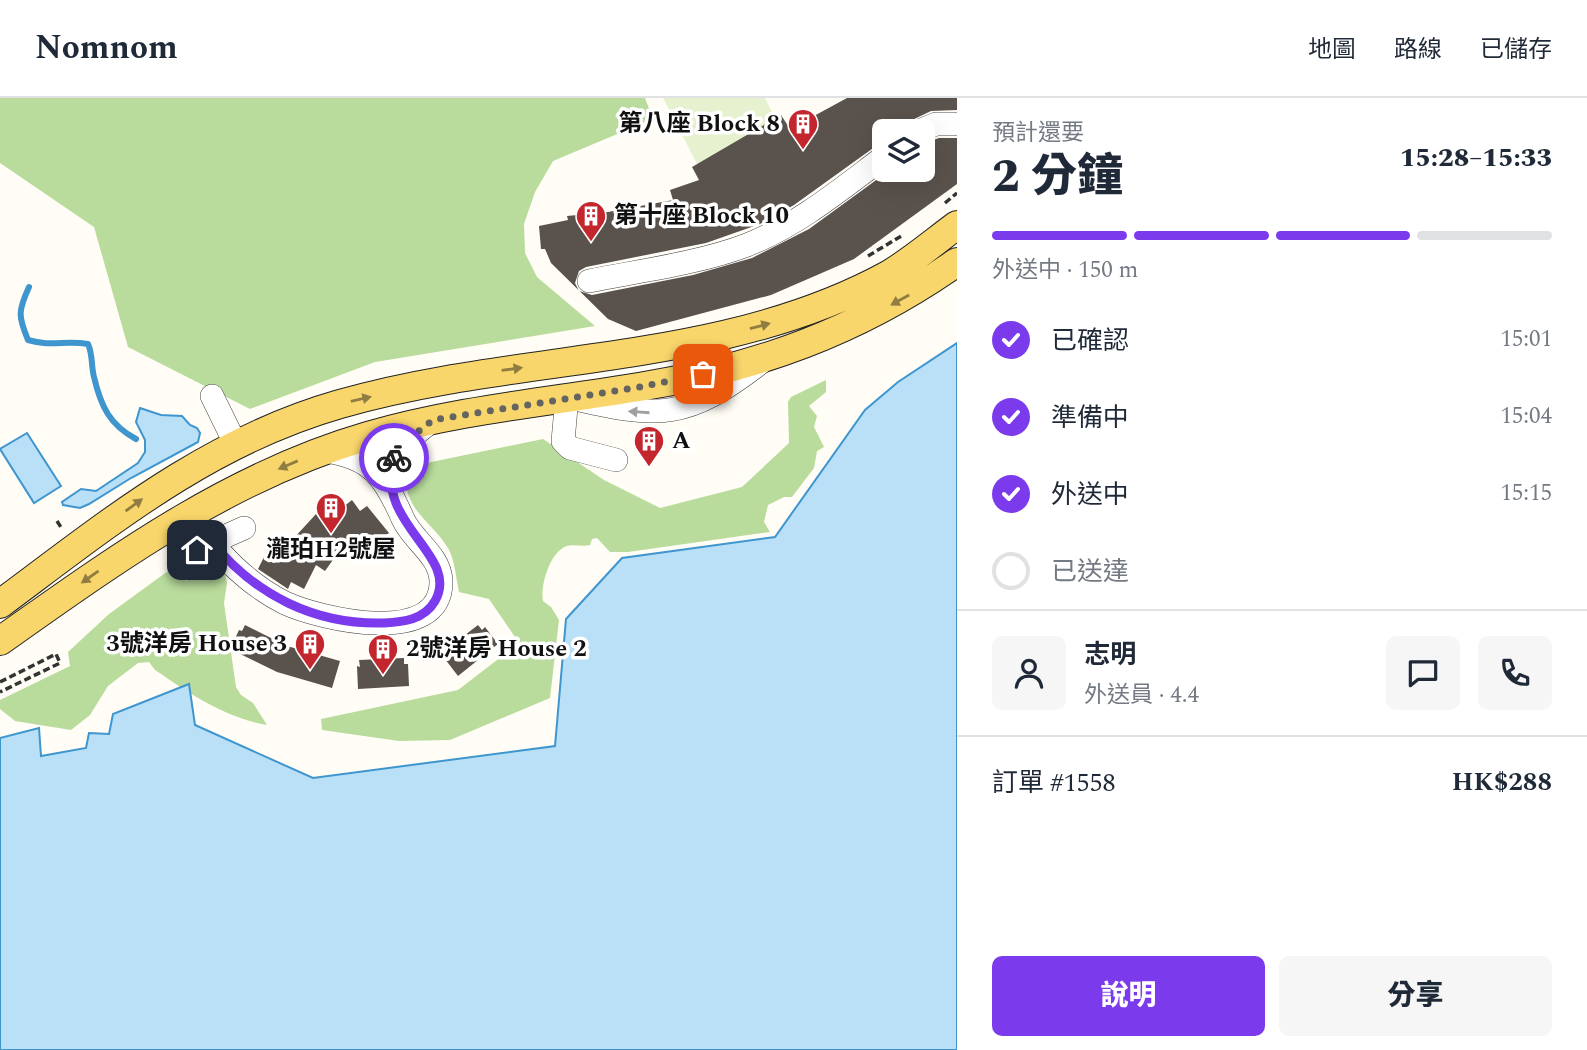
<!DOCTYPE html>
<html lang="zh-TW">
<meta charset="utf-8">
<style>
:root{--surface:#fff;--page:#f6f6f7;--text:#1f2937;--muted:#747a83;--line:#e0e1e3;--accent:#7c3aed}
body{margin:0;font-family:Spectral,"Noto Sans TC",serif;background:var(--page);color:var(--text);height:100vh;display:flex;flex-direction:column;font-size:26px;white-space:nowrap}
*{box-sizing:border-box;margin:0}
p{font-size:23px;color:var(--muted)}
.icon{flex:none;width:38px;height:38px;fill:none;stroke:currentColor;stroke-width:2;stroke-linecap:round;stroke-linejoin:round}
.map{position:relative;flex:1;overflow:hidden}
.sheet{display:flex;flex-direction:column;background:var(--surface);width:630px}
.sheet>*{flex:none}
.buttons{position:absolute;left:872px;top:21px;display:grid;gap:14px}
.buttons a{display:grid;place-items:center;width:63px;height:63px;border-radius:10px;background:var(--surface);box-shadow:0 7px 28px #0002;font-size:35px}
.pin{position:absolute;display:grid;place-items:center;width:60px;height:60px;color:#fff;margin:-30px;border-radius:14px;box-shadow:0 4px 10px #0006}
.courier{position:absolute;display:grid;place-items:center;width:70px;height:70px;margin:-35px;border:5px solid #7c3aed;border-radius:50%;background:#fff;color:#222;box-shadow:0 2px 9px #0007}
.overview em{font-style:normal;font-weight:800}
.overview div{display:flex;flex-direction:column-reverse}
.overview{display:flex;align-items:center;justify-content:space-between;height:119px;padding:0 35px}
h1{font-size:46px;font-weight:800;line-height:52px}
.bar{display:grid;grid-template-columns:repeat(4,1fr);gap:10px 7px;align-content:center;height:84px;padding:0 35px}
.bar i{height:9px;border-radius:5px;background:var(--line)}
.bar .current{background:var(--accent)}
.bar p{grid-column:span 4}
.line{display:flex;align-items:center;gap:18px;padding:0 35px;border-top:2px solid var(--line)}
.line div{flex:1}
.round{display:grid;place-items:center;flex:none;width:74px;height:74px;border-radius:10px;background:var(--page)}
ol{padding:0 35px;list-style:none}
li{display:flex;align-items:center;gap:21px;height:77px}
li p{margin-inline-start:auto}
li .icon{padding:7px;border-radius:50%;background:var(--accent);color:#fff;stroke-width:4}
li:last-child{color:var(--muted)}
li i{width:38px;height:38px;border:4px solid var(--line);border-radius:50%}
.primary-button{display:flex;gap:14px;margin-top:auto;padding:14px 35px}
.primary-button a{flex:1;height:80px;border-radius:10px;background:var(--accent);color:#fff;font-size:28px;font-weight:800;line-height:80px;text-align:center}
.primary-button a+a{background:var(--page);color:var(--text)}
header{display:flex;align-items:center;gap:42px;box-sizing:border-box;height:98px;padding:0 35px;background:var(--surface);border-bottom:2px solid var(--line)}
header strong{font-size:33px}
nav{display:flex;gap:38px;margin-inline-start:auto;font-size:24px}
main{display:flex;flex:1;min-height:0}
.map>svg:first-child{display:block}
.forest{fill:#b9dc9c}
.pitch{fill:#e6f2cf}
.water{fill:#b9e0f7;stroke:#3f96cf;stroke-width:2}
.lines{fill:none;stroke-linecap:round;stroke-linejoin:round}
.stream{stroke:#3f96cf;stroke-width:6}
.building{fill:#5a524d}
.minor-casing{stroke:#444;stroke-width:24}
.major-casing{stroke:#222;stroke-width:30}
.path{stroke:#333;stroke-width:3.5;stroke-dasharray:7 3.5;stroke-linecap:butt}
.minor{stroke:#fff;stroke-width:23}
.major{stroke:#f9d66b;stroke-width:28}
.oneway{fill:#917d42}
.oneway2{fill:#a0a0a0}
.done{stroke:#646461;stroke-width:7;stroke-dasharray:0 12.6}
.route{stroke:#7c3aed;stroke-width:9}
.labels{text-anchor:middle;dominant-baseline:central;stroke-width:7;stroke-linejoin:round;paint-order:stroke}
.poi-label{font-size:24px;font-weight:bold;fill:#111;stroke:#fff;text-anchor:start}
</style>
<header>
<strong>Nomnom</strong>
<nav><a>地圖</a><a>路線</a><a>已儲存</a></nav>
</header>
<main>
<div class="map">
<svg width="957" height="952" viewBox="0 0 957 952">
<rect width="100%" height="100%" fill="#fffdf5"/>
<!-- forest -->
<path class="forest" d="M0,0H645L653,21L553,63L535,94L524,126L525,155L537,179L595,228L375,264L250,311L128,249L94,129L0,65Z
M826,282V294L809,308L817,318L814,329L824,349L817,353L814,370L792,399H784L768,407L764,424L770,434L628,454H610L597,440L592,441L590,447C583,449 574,446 567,448C550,453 540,488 543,503L551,509L559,522L550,600L450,642L399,643L322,632L321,621L458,592L519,545L489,501L459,494C456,481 455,462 448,450C429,420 400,410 407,369L543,341L604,382L660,410L742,389L789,345L788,304L791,299Z
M179,465L186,483L222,465L227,485L224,505L236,589L241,597L253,605L267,627C223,619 191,596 155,572L149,564L138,565L108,588L90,617L71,632L15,623L0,611V602L70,568L68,554L109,516Z"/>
<!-- pitch -->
<path class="pitch" d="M663,0H765L778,26L698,68Z"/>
<!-- water -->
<path class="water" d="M957,245V952H0V640L39,630L41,658L86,650L89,635L109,636L113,616L189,586L195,627L313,680L555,648L566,521L622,460L775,439L865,312L898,284Z
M140,310L161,317L182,318L190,327L197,330L200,335L198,344L131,380L89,406L80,410L63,407L62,404L81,391L96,393L138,365L145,354V342L136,324Z
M27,335L61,388L34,405L0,351Z"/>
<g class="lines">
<!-- stream -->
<path class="stream" d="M29,189C18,213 18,218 28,242C52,249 65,242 88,246C93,257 91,268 94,279C101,309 110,327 136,341"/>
</g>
<!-- building -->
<path class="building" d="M847,0H957V12L931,13L908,24L905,33H884V45L876,48L794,107L760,126L706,145L586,169L579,173L575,185L579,193L592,197L693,177L752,160L809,131L890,72H922V46L939,40H957V86L854,161L771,197L636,233L608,221L551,165L545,151H541L539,128L568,122L567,118L608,114L673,102L670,92L699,82L692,69L781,17L790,31Z
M352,402L360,413L367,408L389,435L375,446L367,436L345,457L340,452L325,473L316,467L304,491L291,484L288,491L258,471L264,459L272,463L290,437L294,440L316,416L324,424Z
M245,527L287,548L340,563L332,590L277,574L230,551L239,532L242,533Z
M478,527L482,532L485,529L498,546L458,578L445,561L447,559L443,554Z
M404,560V566H408L409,588L358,591L357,568L360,569L359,562Z"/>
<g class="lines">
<!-- minor casing -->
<g class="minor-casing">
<path id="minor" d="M919,33L936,26H957
M589,183C639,173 700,165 747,147C798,127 841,91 884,59
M212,298L235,345
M616,362L570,350L563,343L567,299C660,321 686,323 764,262
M391,393C387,355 405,344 432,323
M212,445C232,469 257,491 285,505C320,521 442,550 441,483C440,457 413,443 403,421C385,380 372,359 325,353
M181,458L244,430"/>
</g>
<!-- major casing -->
<g class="major-casing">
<path id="major" d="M0,506C109,425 207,344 340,306C521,254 719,269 888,177C912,163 935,143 957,127
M0,543C116,461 230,378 368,338C457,312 549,304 639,289C757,270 859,233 957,164"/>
</g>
<!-- path -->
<path class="path" d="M945,105L957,95
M868,158L903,137
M57,423L62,431
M0,584L56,556L60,565L0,594"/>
<!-- minor -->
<use href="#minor" class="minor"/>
<!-- major -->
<use href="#major" class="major"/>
</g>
<!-- one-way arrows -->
<defs><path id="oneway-solid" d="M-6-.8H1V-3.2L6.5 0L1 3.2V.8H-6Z" transform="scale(1.75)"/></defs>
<g class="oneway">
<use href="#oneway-solid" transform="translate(900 202) rotate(151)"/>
<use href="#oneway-solid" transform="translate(760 228) rotate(-15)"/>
<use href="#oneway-solid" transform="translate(512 271) rotate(-8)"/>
<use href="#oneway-solid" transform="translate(361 301) rotate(-13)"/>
<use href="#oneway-solid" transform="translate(288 367) rotate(157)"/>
<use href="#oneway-solid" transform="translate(134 407) rotate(-36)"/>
<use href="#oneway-solid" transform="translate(90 479) rotate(145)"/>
</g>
<use class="oneway2" href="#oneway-solid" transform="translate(639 314) rotate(-176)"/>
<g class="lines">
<!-- done -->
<path class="done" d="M394,360L402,346L433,322L640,289L703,276"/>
<!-- route -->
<path class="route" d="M197,452L212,444C255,497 315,527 384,525C403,524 424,522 435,503C461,457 374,427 394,360"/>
</g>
<!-- icons -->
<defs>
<g id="building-pin" transform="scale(1.575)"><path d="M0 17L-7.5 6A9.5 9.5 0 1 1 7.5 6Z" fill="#c4262e" stroke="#fff"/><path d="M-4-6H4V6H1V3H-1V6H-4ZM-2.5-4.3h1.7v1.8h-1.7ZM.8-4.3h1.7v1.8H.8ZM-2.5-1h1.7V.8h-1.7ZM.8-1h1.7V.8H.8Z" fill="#fff"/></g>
</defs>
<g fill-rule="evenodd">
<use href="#building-pin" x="803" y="26"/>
<use href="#building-pin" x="591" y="118"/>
<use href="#building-pin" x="649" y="343"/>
<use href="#building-pin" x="331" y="410"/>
<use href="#building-pin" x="310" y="546"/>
<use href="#building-pin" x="383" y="551"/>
</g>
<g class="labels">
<!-- poi labels -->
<g class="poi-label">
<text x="780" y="26" text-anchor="end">第八座 Block 8</text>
<text x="614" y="118">第十座 Block 10</text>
<text x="672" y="343">A</text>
<text x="331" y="452" text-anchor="middle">瀧珀H2號屋</text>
<text x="287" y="546" text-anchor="end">3號洋房 House 3</text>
<text x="406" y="551">2號洋房 House 2</text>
</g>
</g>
</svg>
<div class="buttons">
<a><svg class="icon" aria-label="layers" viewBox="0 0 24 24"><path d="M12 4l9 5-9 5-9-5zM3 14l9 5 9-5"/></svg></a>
</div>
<div class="pin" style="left:703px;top:276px;background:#ea580c"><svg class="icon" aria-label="bag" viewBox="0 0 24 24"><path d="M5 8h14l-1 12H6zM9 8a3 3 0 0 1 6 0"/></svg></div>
<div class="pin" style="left:197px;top:452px;background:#1f2937"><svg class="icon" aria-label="home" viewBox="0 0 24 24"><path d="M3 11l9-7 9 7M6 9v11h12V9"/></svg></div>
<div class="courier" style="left:394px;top:360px"><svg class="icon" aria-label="bike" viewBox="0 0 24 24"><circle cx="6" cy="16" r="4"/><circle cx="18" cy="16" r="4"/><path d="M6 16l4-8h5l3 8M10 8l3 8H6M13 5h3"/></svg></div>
</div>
<section class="sheet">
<div class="overview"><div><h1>2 分鐘</h1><p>預計還要</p></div><em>15:28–15:33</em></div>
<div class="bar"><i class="current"></i><i class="current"></i><i class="current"></i><i></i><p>外送中 · 150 m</p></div>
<ol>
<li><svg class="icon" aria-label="check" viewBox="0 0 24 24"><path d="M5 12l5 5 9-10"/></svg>已確認<p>15:01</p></li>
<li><svg class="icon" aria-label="check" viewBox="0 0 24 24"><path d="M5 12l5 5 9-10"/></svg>準備中<p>15:04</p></li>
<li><svg class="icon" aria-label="check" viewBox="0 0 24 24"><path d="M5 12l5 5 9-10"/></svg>外送中<p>15:15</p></li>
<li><i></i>已送達</li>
</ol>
<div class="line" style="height:126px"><a class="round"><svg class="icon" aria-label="person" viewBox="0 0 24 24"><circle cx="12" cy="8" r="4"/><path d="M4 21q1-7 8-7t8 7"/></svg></a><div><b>志明</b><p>外送員 · 4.4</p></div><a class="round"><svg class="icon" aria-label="chat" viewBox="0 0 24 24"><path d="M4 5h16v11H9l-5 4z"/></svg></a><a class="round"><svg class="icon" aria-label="phone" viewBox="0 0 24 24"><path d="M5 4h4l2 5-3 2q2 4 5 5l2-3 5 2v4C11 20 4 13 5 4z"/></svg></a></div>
<div class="line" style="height:91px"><div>訂單 #1558</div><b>HK$288</b></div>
<div class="primary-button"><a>說明</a><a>分享</a></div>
</section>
</main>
